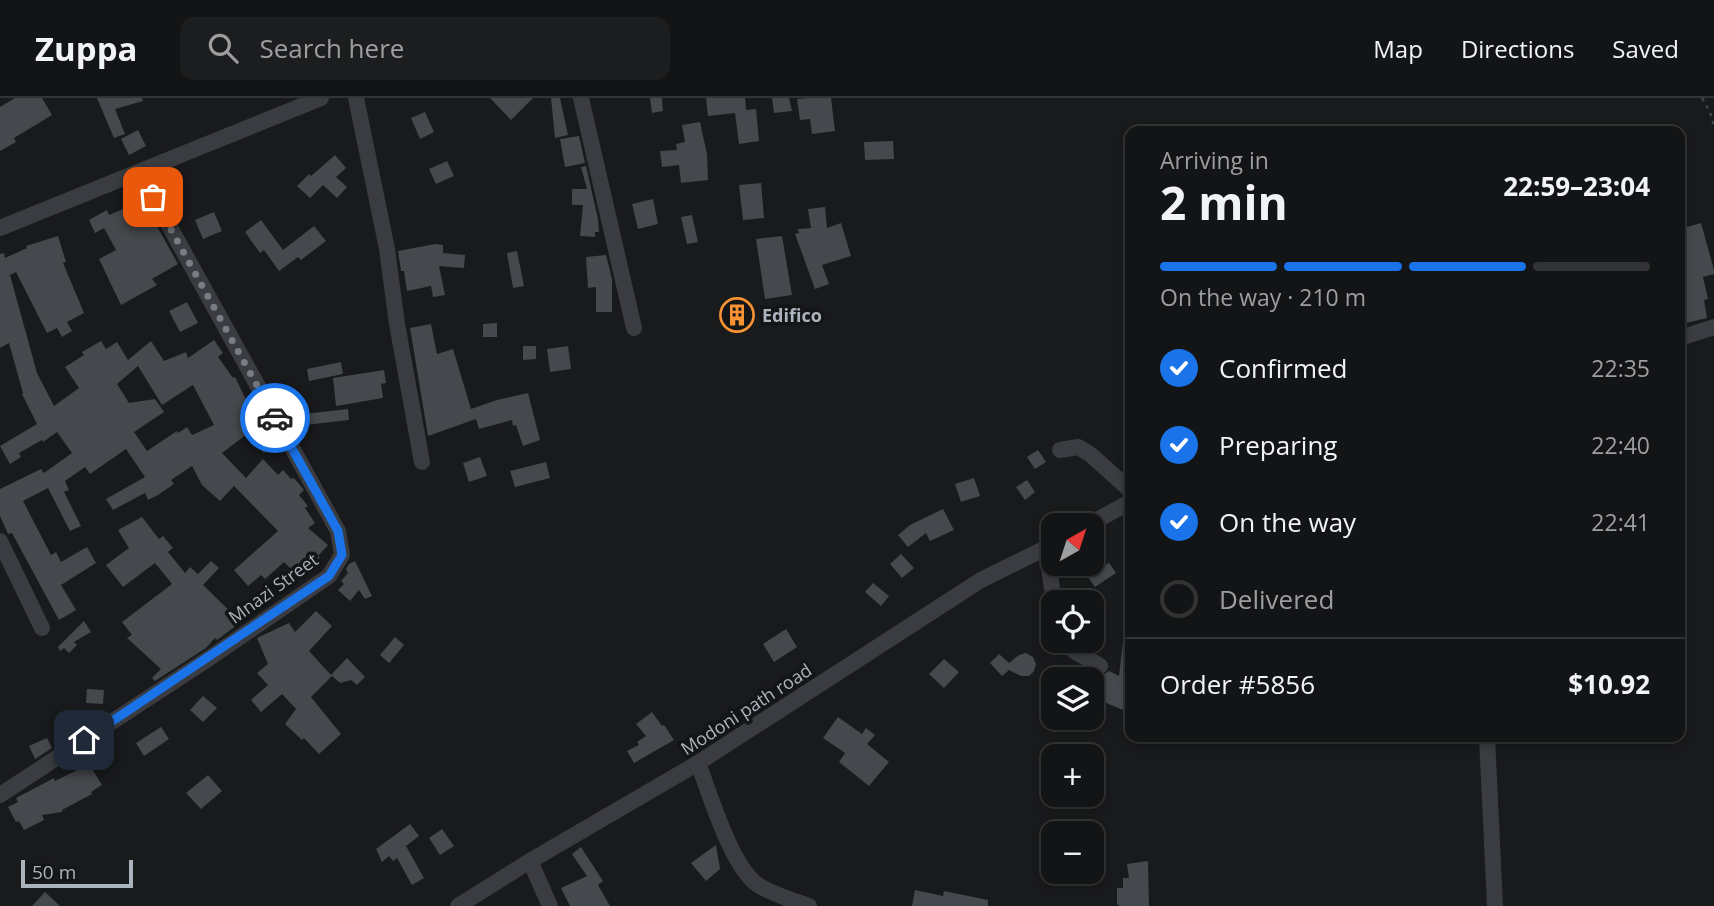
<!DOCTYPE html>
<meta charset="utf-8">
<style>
:root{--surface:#131415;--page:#1c1d1e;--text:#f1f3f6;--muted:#9d9ea0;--line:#323334;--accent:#1a73e8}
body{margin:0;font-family:"Open Sans",sans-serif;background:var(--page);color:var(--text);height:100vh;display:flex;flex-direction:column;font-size:26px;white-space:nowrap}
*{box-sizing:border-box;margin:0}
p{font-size:23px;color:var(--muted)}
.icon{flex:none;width:38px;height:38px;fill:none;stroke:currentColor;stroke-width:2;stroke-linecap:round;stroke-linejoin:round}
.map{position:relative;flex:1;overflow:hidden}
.sheet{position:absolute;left:1125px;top:28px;width:560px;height:616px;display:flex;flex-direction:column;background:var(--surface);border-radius:14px;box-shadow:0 4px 10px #0003,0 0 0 2px var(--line)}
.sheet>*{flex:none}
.needle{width:46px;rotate:39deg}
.tools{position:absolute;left:1041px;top:415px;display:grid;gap:14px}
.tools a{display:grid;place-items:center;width:63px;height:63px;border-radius:14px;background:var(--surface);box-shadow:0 4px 10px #0003,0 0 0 2px var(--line);font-size:35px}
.scale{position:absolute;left:21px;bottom:18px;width:112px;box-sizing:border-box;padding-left:7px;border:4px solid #abb3bc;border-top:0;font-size:19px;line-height:24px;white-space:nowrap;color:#abb3bc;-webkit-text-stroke:5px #141517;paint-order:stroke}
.pin{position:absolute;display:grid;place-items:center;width:60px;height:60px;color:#fff;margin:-30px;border-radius:14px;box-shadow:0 4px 10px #0006}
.courier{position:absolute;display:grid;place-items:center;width:70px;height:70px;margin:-35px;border:5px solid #1a73e8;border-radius:50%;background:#fff;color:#222;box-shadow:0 2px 9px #0007}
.head em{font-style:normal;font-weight:700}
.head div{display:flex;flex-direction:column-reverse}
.head{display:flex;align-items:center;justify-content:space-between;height:119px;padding:0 35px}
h1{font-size:46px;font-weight:700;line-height:52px}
.bar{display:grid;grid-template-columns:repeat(4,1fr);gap:10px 7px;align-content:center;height:84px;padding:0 35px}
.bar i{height:9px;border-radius:5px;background:var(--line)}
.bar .active{background:var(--accent)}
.bar p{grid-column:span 4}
.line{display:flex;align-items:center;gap:18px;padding:0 35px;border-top:2px solid var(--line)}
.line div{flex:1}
ol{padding:0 35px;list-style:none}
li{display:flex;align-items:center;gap:21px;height:77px}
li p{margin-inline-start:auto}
li .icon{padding:7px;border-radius:50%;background:var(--accent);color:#fff;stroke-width:4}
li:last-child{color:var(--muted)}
li i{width:38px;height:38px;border:4px solid var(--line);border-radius:50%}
header{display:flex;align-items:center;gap:42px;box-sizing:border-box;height:98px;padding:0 35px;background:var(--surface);border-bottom:2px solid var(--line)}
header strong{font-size:33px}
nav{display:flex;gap:38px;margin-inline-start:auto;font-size:24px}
.search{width:490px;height:63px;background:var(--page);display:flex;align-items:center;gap:18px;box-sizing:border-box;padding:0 24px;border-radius:14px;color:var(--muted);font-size:26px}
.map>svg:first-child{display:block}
.building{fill:#45484c;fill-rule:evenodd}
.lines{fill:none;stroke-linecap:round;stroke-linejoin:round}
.path{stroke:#404448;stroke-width:2.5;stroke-dasharray:3.5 5;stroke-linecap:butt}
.minor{stroke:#3a3c41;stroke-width:16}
.done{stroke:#787d84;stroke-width:7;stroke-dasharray:0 12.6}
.route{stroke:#1a73e8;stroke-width:9}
.labels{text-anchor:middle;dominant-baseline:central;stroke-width:7;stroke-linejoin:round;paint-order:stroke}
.poi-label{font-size:18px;font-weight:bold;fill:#abb3bc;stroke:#141517;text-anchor:start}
.street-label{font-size:18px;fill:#abb3bc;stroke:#141517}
</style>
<header>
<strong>Zuppa</strong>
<div class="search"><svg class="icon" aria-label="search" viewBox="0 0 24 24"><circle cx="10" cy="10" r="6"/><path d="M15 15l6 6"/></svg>Search here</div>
<nav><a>Map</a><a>Directions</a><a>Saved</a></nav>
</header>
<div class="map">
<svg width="1714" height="808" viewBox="0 0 1714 808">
<rect width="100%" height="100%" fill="#191a1c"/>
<!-- building -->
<path class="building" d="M15,0H42L52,17L14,40L16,44L0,53V9Z
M97,0H142L143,3L115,11L125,36L114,40Z
M490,0H533L511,22Z
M551,0H560L568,37L555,40Z
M650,0H662L663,13L652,15Z
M706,0H745L746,12L756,11L759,43L739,46L735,15L708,18Z
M772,0H789L792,13L774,15Z
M809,0H831L835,33L812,36L810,21L800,22L797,1Z
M425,14L434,34L420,41L411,20Z
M700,24L707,56L708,82L681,85L679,67L662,69L660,53L677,52L676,46L685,44L682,27Z
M138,32L146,48L129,57L121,41Z
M579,38L585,65L565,69L560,41Z
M893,43L894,61L865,62L864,44Z
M335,57L346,70L336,79L347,89L337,100L323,87L310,100L297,88L309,76L311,78Z
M447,63L454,78L436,86L429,71Z
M586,68L598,121L599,134H595V139L580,138L583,107H572V91H587L581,69Z
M761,85L764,120L743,122L739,87Z
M653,101L658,126L638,131L632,106Z
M142,103L150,123L153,121L178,166L152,181L157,187L121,207L99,161L116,152L104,130L95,135L89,122L107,112L109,117Z
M825,109L827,130L841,125L851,158L822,167L829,186L815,191L795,136L799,135L798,131L811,130L808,111Z
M214,114L222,133L203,141L195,122Z
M692,117L698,144L687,146L681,119Z
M261,122L283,152L314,128L326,143L301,162L298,159L279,173L264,152L260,155L245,134Z
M1701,125L1714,172V176L1703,179L1708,201L1704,202L1707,220L1682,226L1680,131Z
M58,138L66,164L63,165L84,215L67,224L72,233L62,239L57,230L47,235L16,174L10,177L37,275L54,308L79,290L65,269L84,257L82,254L101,243L106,251L117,244L128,262L151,243L164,263L186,254L188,260L214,242L223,255L218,259L233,280L235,279L250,310L255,307L266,324L262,326L277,344L264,355L247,336L222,355L246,380L263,361L278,377L283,372L291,381L294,380L304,392L299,397L308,408L305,410L315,425L308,430L328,447L318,458L320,460L300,480L284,464L265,481L261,477L248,488L234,472L278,433L234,388L220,403L202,387L192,368L171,382L174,386L158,397L148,402L145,395L113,412L106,401L145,379L126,351L90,376L85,369L65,383L69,392L64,394L81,428L70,433L48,390L23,403L51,457L56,454L61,464L87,449L96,465L61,487L76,512L59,522L12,435L8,436L0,418V391L41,371L44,375L72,355L57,334L43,344L42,342L19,355L21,359L10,366L0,348L37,326L22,296L23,295L9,245L0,250V156L4,155L5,160L27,150L26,148ZM138,268L162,307L193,287L214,327L192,337L187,329L178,335L177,333L147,353L134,334L164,314L155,301L129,305L117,286Z
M782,138L792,197L765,201L756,141Z
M435,146L443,147V155L465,157L464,170L439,168L445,197L433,199L431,188L407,193L404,173H401L398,153Z
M517,153L524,188L513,190L507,155Z
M606,157L612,181V214H596V189L588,190L586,159Z
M187,204L198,225L180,234L169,213Z
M497,225V239H483V226Z
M431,226L437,256L453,251L471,311L497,302L528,295L540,342L523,348L516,327L513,328L512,322L479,331L476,321L428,338L410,230Z
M523,248H536V261L523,262Z
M568,248L571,271L550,274L547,251Z
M341,264L343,276L309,283L307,271Z
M384,272L386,285L381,286L383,300L336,308L333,280Z
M348,311L349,322L305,327L304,316Z
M1038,352L1046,364L1035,371L1027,359Z
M480,359L487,378L469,384L463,365Z
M546,364L550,380L515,389L510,373Z
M974,380L980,398L961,404L955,386Z
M1027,382L1035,394L1025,402L1016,389Z
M943,411L954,432L930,443L926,435L908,449L898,437L910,427Z
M142,419L159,441L163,438L173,450L168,454L185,475L190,469L198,476L211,463L219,470L203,487L241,524L217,542L215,540L206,550L155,583L152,580L161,571L127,540L132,537L122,524L172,486L155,465L123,489L106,467L129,450L118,432Z
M901,456L914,470L902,480L890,466Z
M355,463L372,498L365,501L359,492L350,503L338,492L344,486L341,483L348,475L346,471L349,466Z
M1109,465L1116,475L1095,489L1079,466H1097L1100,470Z
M873,485L889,498L881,508L865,494Z
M316,513L332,528L309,553L331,577L347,560L365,579L357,587L351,582L340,585L332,578L311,599L341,636L319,656L304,640L302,642L285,626L296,611L282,596L261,614L251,602L268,587L257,575L268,566L257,540L289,525L295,534Z
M84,523L91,534L74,544L77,547L69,555L64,550L60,553L58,549Z
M786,531L797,549L774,564L763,546Z
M395,539L404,547L389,565L380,557Z
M1123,544L1130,545V584L1124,599L1128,601L1123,612L1104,604L1106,601L1092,594V580L1094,577L1101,578L1109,573L1119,578Z
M1026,555L1033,559L1036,566L1034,573L1029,578H1021L1009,572L1002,578L990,565L999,556L1009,565L1019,557Z
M944,561L959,574L944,590L929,576Z
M87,591L104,592L103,606L86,605Z
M203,598L217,610L203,624L190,612Z
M652,614L662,628L664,627L674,642L634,665L627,653L639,647L637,644L646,638L636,626Z
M838,619L862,636L866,630L875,637L867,646L889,664L869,688L839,664L845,655L823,640Z
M161,629L169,641L144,658L136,645Z
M47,640L52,650L35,661L29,648Z
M89,666L102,687L91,694L92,696L62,712V714L42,717L44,722L24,732L19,723L16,724L8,709L18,704L16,700L54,680L55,683Z
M208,677L222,693L201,711L186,695Z
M410,726L419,738L406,748L424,780L412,787L397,760L393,763L389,758L382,764L376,751Z
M442,731L454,748L440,757L429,740Z
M716,747L720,771L706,783L691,765Z
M581,749L603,783L598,787L610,808H570L561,790L587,778L572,756Z
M1148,763L1149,808H1120L1117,806V790H1123V780H1129L1127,766Z
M915,792L943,798L944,793L988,802V808H912Z
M45,794L60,808H32Z"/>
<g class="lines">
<!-- path -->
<path class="path" d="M1702,0L1710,14L1714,28"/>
<!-- minor -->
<path class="minor" d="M356,0L387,151L397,226L422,364
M581,0L634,230
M0,130L321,0
M1680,240L1714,229
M1060,352L1078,349L1090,356L1130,392
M1088,427L1130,404
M0,443L42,530
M1046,450L1054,504
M1066,542L1074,553L1100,568
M1487,639L1495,808
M698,665C710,696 731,769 758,787C774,797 792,802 809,808
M0,697L211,559L329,478L342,457L338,433L140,75
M530,763L550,808
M458,808L530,763L698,665L981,482L1054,446"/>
</g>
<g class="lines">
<!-- done -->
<path class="done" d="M153,99L275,320"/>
<!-- route -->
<path class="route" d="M84,642L329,478L342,457L338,433L275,320"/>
</g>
<!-- icons -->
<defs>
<g id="building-ring" transform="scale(1.75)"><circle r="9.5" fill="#141517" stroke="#f99233" stroke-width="1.5"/><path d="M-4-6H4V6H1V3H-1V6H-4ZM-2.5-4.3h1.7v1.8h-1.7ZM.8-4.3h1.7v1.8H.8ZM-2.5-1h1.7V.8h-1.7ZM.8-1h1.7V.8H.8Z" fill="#f99233"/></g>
</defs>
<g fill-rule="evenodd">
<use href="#building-ring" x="737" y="217"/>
</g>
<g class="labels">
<!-- poi labels -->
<g class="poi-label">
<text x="762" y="217">Edifico</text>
</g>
<!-- street labels -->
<g class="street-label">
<text transform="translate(273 490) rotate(-36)">Mnazi Street</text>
<text transform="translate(746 611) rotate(-33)">Modoni path road</text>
</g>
</g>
</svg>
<div class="tools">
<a><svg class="needle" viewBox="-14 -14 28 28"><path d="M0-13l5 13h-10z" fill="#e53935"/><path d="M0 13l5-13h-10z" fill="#9d9ea0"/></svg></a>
<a><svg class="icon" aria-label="locate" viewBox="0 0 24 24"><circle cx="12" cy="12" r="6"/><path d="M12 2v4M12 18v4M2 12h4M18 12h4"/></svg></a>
<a><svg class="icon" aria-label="layers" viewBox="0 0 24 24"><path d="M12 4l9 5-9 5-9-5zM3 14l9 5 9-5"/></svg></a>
<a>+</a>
<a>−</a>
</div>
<div class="scale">50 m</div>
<div class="pin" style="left:153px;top:99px;background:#ea580c"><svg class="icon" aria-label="bag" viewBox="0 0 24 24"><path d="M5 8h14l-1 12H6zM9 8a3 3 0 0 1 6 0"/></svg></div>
<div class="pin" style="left:84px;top:642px;background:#1f2937"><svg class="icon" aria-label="home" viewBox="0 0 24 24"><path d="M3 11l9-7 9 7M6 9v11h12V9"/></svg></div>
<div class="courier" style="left:275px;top:320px"><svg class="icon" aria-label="car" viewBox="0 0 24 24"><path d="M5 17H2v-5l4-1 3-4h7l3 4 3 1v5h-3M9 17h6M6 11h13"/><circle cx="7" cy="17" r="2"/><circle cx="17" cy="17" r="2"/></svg></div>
<section class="sheet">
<div class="head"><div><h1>2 min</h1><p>Arriving in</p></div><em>22:59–23:04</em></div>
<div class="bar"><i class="active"></i><i class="active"></i><i class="active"></i><i></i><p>On the way · 210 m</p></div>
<ol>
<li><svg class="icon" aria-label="check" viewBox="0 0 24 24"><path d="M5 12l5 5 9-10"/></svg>Confirmed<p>22:35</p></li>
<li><svg class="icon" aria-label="check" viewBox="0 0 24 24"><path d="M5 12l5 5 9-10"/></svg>Preparing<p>22:40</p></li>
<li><svg class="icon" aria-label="check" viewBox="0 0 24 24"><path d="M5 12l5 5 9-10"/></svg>On the way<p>22:41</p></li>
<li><i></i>Delivered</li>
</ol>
<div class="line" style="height:91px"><div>Order #5856</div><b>$10.92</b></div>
</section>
</div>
